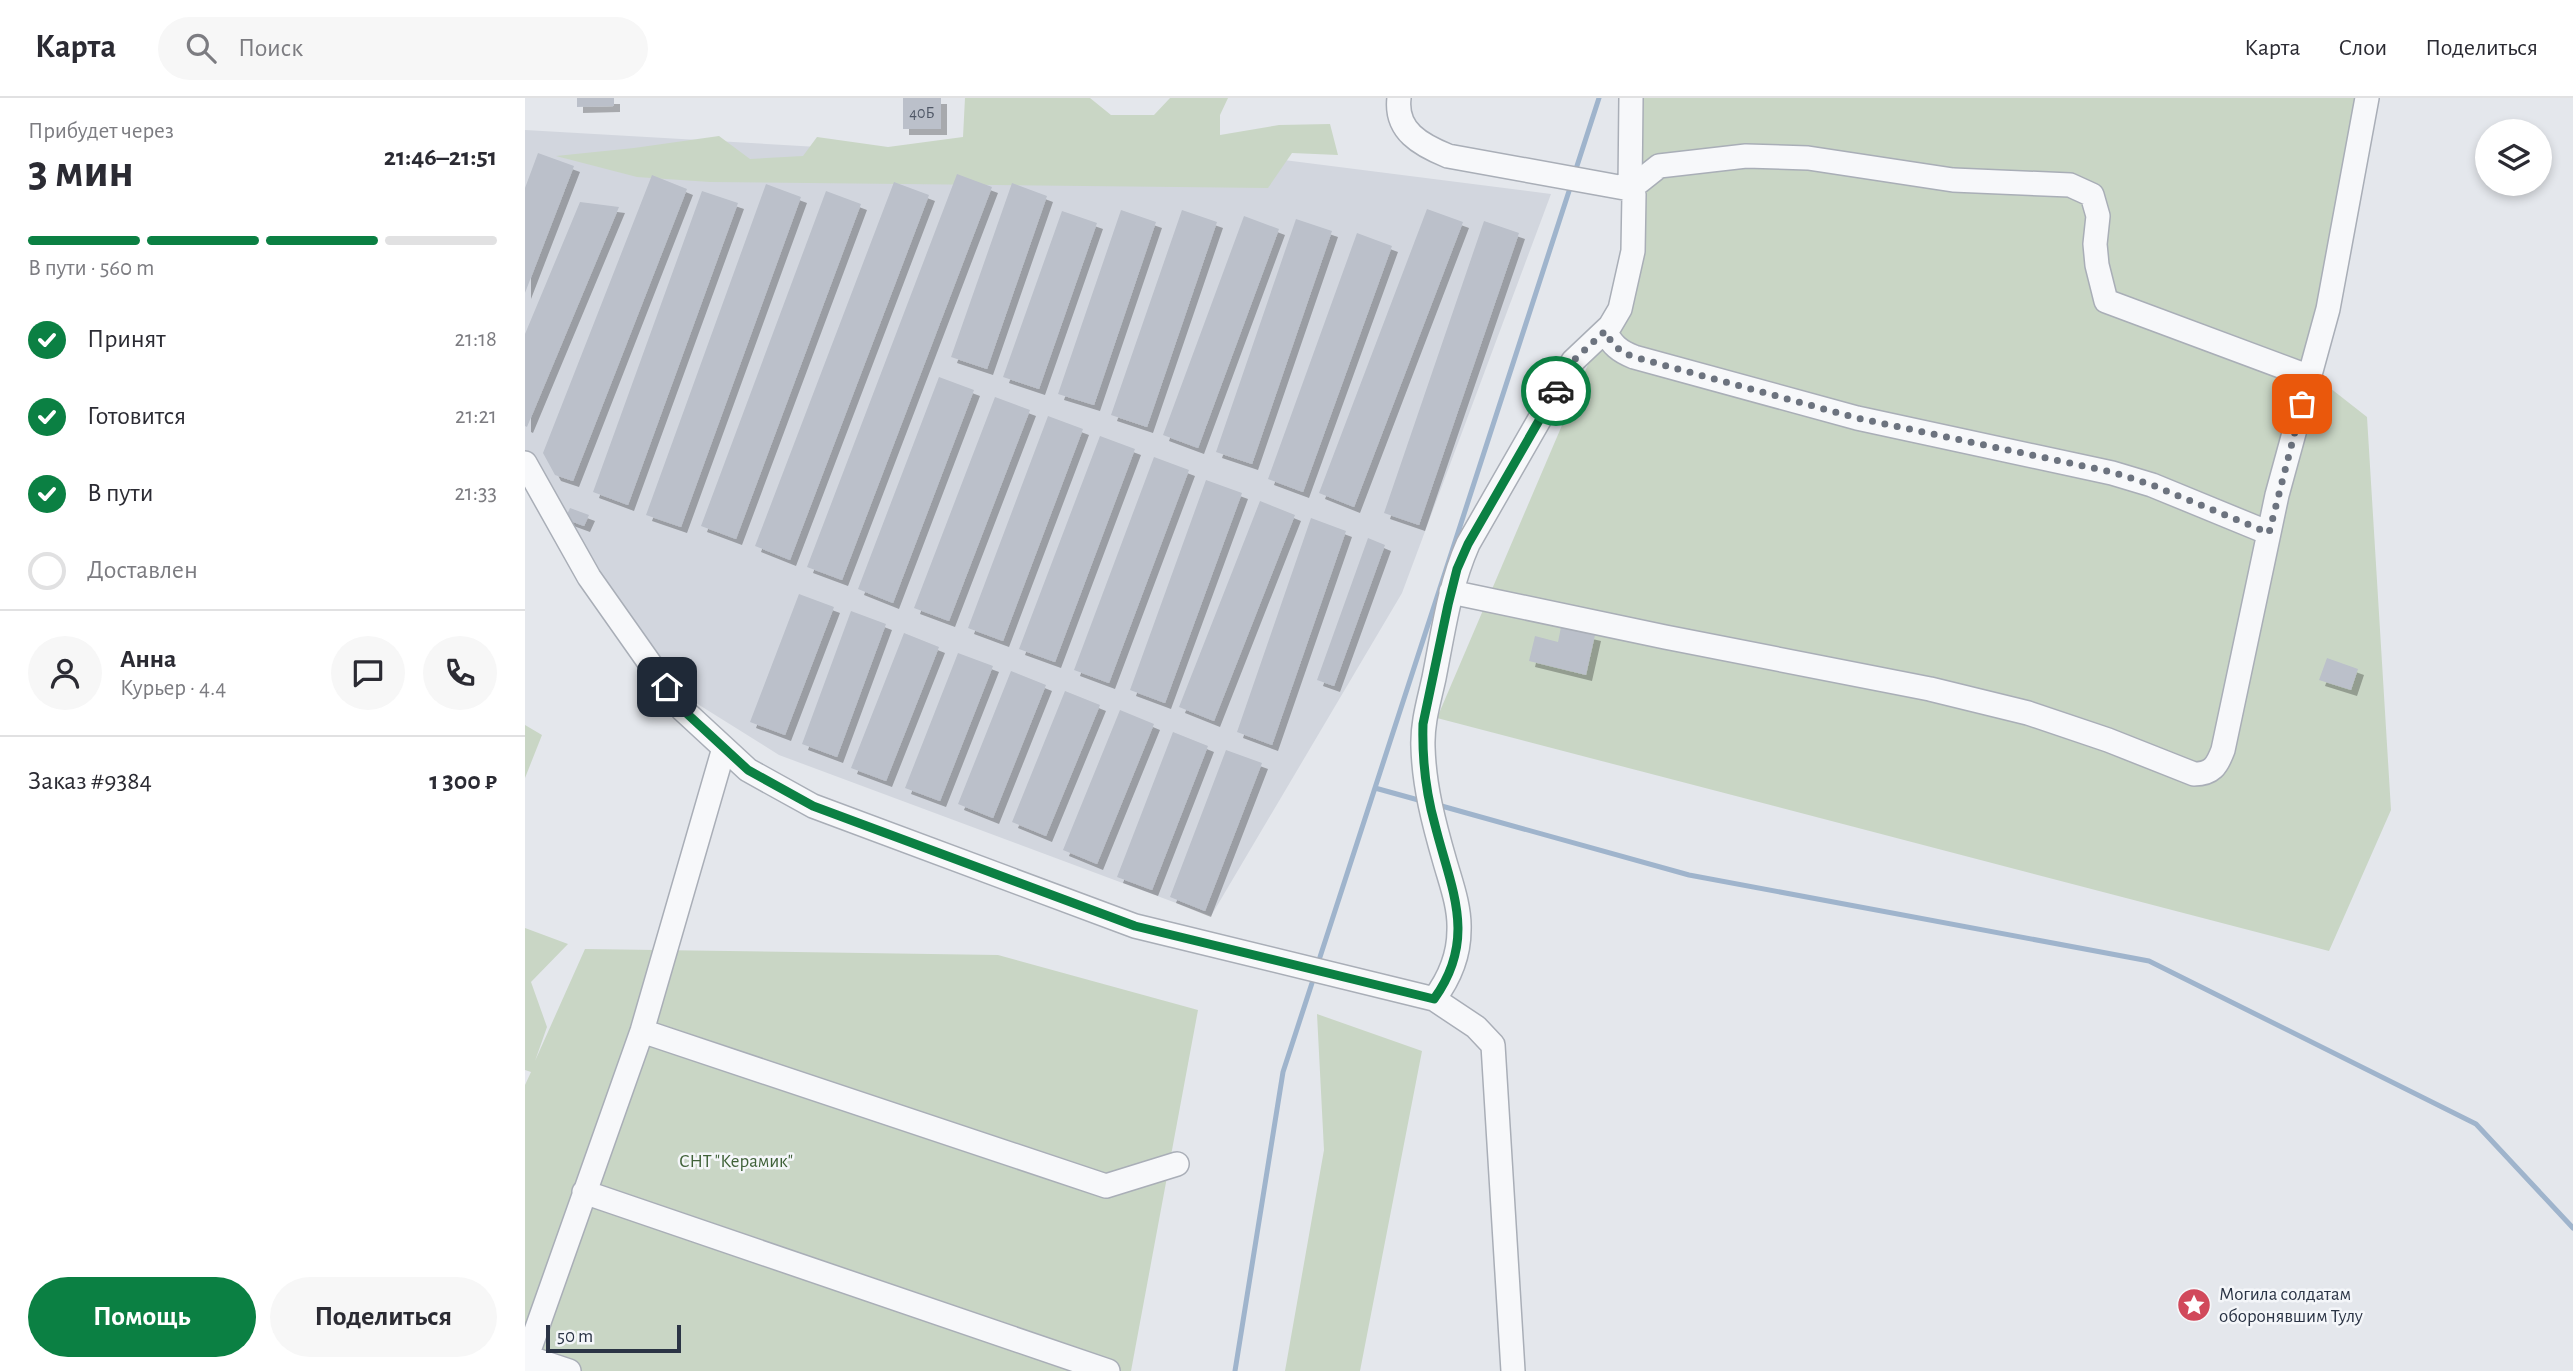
<!DOCTYPE html>
<html lang="ru">
<meta charset="utf-8">
<style>
:root{--surface:#fff;--page:#f7f7f7;--text:#2b2b33;--muted:#7c7c81;--line:#e1e1e2;--accent:#0b8043}
body{margin:0;font-family:"Alegreya Sans",sans-serif;background:var(--page);color:var(--text);height:100vh;display:flex;flex-direction:column;font-size:26px;white-space:nowrap}
*{box-sizing:border-box;margin:0}
p{font-size:23px;color:var(--muted)}
.icon{flex:none;width:38px;height:38px;fill:none;stroke:currentColor;stroke-width:2;stroke-linecap:round;stroke-linejoin:round}
.map{position:relative;flex:1;overflow:hidden}
.side{display:flex;flex-direction:column;background:var(--surface);width:525px}
.side>*{flex:none}
.tools{position:absolute;left:1950px;top:21px;display:grid;gap:14px}
.tools a{display:grid;place-items:center;width:77px;height:77px;border-radius:50%;background:var(--surface);box-shadow:0 4px 10px #0003;font-size:35px}
.scale{position:absolute;left:21px;bottom:18px;width:135px;box-sizing:border-box;padding-left:7px;border:4px solid #2b3445;border-top:0;font-size:19px;line-height:24px;white-space:nowrap;color:#2b3445;-webkit-text-stroke:5px #f4f6f9;paint-order:stroke}
.pin{position:absolute;display:grid;place-items:center;width:60px;height:60px;color:#fff;margin:-30px;border-radius:14px;box-shadow:0 4px 10px #0006}
.courier{position:absolute;display:grid;place-items:center;width:70px;height:70px;margin:-35px;border:5px solid #0b8043;border-radius:50%;background:#fff;color:#222;box-shadow:0 2px 9px #0007}
.summary em{font-style:normal;font-weight:600}
.summary div{display:flex;flex-direction:column-reverse}
.summary{display:flex;align-items:center;justify-content:space-between;height:119px;padding:0 28px}
h1{font-size:46px;font-weight:600;line-height:52px}
.bar{display:grid;grid-template-columns:repeat(4,1fr);gap:10px 7px;align-content:center;height:84px;padding:0 28px}
.bar i{height:9px;border-radius:5px;background:var(--line)}
.bar .on{background:var(--accent)}
.bar p{grid-column:span 4}
.line{display:flex;align-items:center;gap:18px;padding:0 28px;border-top:2px solid var(--line)}
.line div{flex:1}
.round{display:grid;place-items:center;flex:none;width:74px;height:74px;border-radius:37px;background:var(--page)}
ol{padding:0 28px;list-style:none}
li{display:flex;align-items:center;gap:21px;height:77px}
li p{margin-inline-start:auto}
li .icon{padding:7px;border-radius:50%;background:var(--accent);color:#fff;stroke-width:4}
li:last-child{color:var(--muted)}
li i{width:38px;height:38px;border:4px solid var(--line);border-radius:50%}
.button{display:flex;gap:14px;margin-top:auto;padding:14px 28px}
.button a{flex:1;height:80px;border-radius:42px;background:var(--accent);color:#fff;font-size:28px;font-weight:600;line-height:80px;text-align:center}
.button a+a{background:var(--page);color:var(--text)}
header{display:flex;align-items:center;gap:42px;box-sizing:border-box;height:98px;padding:0 35px;background:var(--surface);border-bottom:2px solid var(--line)}
header strong{font-size:33px}
nav{display:flex;gap:38px;margin-inline-start:auto;font-size:24px}
.search{width:490px;height:63px;background:var(--page);display:flex;align-items:center;gap:18px;box-sizing:border-box;padding:0 24px;border-radius:38px;color:var(--muted);font-size:26px}
main{display:flex;flex:1;min-height:0}
.map>svg:first-child{display:block}
.built{fill:#d2d6de}
.green{fill:#c9d6c5}
.lines{fill:none;stroke-linecap:round;stroke-linejoin:round}
.stream{stroke:#9fb4cc;stroke-width:5}
.building{fill:#bbc0ca;filter:url(#shadow)}
.minor-casing{stroke:#a9aeb7;stroke-width:26}
.minor{stroke:#f7f8fa;stroke-width:23}
.done{stroke:#6c737f;stroke-width:7;stroke-dasharray:0 12.6}
.route{stroke:#0b8043;stroke-width:9}
.labels{text-anchor:middle;dominant-baseline:central;stroke-width:5;stroke-linejoin:round;paint-order:stroke}
.number-label{font-size:16px;fill:#4f5766}
.park-label{font-size:19px;fill:#3f6138;stroke:#f4f6f9}
.poi-label{font-size:19px;fill:#2b3445;stroke:#f4f6f9;text-anchor:start}
</style>
<header>
<strong>Карта</strong>
<div class="search"><svg class="icon" aria-label="search" viewBox="0 0 24 24"><circle cx="10" cy="10" r="6"/><path d="M15 15l6 6"/></svg>Поиск</div>
<nav><a>Карта</a><a>Слои</a><a>Поделиться</a></nav>
</header>
<main>
<section class="side">
<div class="summary"><div><h1>3 мин</h1><p>Прибудет через</p></div><em>21:46–21:51</em></div>
<div class="bar"><i class="on"></i><i class="on"></i><i class="on"></i><i></i><p>В пути · 560 m</p></div>
<ol>
<li><svg class="icon" aria-label="check" viewBox="0 0 24 24"><path d="M5 12l5 5 9-10"/></svg>Принят<p>21:18</p></li>
<li><svg class="icon" aria-label="check" viewBox="0 0 24 24"><path d="M5 12l5 5 9-10"/></svg>Готовится<p>21:21</p></li>
<li><svg class="icon" aria-label="check" viewBox="0 0 24 24"><path d="M5 12l5 5 9-10"/></svg>В пути<p>21:33</p></li>
<li><i></i>Доставлен</li>
</ol>
<div class="line" style="height:126px"><a class="round"><svg class="icon" aria-label="person" viewBox="0 0 24 24"><circle cx="12" cy="8" r="4"/><path d="M4 21q1-7 8-7t8 7"/></svg></a><div><b>Анна</b><p>Курьер · 4.4</p></div><a class="round"><svg class="icon" aria-label="chat" viewBox="0 0 24 24"><path d="M4 5h16v11H9l-5 4z"/></svg></a><a class="round"><svg class="icon" aria-label="phone" viewBox="0 0 24 24"><path d="M5 4h4l2 5-3 2q2 4 5 5l2-3 5 2v4C11 20 4 13 5 4z"/></svg></a></div>
<div class="line" style="height:91px"><div>Заказ #9384</div><b>1 300 ₽</b></div>
<div class="button"><a>Помощь</a><a>Поделиться</a></div>
</section>
<div class="map">
<svg width="2048" height="1273" viewBox="0 0 2048 1273">
<defs>
<filter id="shadow"><feDropShadow dx="6" dy="6" stdDeviation="0" flood-color="#0004"/></filter>
</defs>
<rect width="100%" height="100%" fill="#e4e7ec"/>
<!-- built -->
<path class="built" d="M0,32L345,52L751,61L1026,96L877,495L686,818L254,657L155,595L45,433L0,353Z"/>
<!-- green -->
<path class="green" d="M440,0H565L586,17H629L645,0H703L695,17V37L754,27L805,26L813,57L767,55L743,90L185,84L112,79L31,58L109,50L194,38L225,61L278,58L292,39L363,49L438,39Z
M1100,0H1848L1777,268L1842,319L1866,712L1804,853L912,620L1108,161Z
M0,627L17,637L0,680Z
M0,830L43,846L6,884L22,929L10,963L60,851L473,857L673,912L606,1273H0V987L6,974L0,972Z
M792,916L897,953L835,1273H760L799,1052Z"/>
<g class="lines">
<!-- stream -->
<path class="stream" d="M1050,74L1074,0
M850,690L897,703
M913,707L1164,777L1624,863L1951,1026L2048,1130
M795,859L1046,87
M710,1273L758,974L787,885"/>
</g>
<!-- building -->
<path class="building" d="M52,0H89V8L52,9Z
M378,0H416V31H378Z
M13,55L49,68L0,195V90Z
M432,76L467,89L317,482L282,469Z
M127,77L162,91L48,383L30,377L18,355Z
M369,84L404,97L265,462L230,448Z
M487,85L522,98L462,271L426,259Z
M241,86L276,99L156,429L121,417Z
M177,93L213,105L103,407L68,394Z
M301,93L336,106L211,441L176,428Z
M55,104L94,109L2,329L0,328V236Z
M902,111L938,124L829,409L794,395Z
M596,112L631,124L569,307L533,296Z
M657,112L692,124L622,329L586,317Z
M537,113L572,125L514,291L478,279Z
M719,118L754,131L673,350L638,337Z
M771,121L807,133L727,366L691,354Z
M959,123L994,135L894,427L859,415Z
M832,135L867,148L778,394L743,381Z
M414,279L449,292L368,505L333,491Z
M470,299L505,312L424,523L389,510Z
M523,318L558,331L478,543L443,530Z
M575,338L610,351L530,564L494,551Z
M629,359L664,372L584,585L549,572Z
M681,382L717,395L640,605L605,592Z
M735,403L770,417L689,623L654,609Z
M45,410L64,417L59,428L40,421Z
M786,420L821,433L747,647L712,634Z
M843,440L860,447L809,588L792,582Z
M274,496L309,509L260,637L225,624Z
M326,513L361,526L312,659L277,646Z
M1036,529L1070,537L1061,577L1004,563L1010,538L1033,544Z
M379,535L414,549L361,683L326,670Z
M433,555L468,568L415,703L380,690Z
M1802,560L1833,571L1826,592L1794,582Z
M486,573L521,587L468,720L433,706Z
M540,593L575,607L521,738L487,724Z
M595,612L629,626L572,766L538,752Z
M648,634L683,648L627,792L592,779Z
M701,652L737,665L680,813L645,799Z"/>
<g class="lines">
<!-- minor casing -->
<g class="minor-casing">
<path id="minor" d="M874,0C870,33 896,47 923,58L1105,91
M1105,91L1134,68L1221,58L1283,60L1428,82L1545,87L1567,97L1573,118L1570,146L1572,167L1581,203L1785,279
M1080,233C1087,247 1094,253 1109,259L1332,320L1587,375L1627,387L1744,435
M0,365L64,479L157,611L223,672L288,708L610,828L909,901L951,929L968,947L988,1273
M926,494L1140,539L1405,591L1503,615L1583,642L1669,676C1687,676 1692,668 1698,652L1752,397L1803,211L1842,0
M909,901C924,881 934,857 934,832C935,809 926,785 920,764C909,726 899,688 898,649C897,625 904,603 909,580C918,535 924,489 943,446L1048,263L1085,228L1095,211L1108,153L1109,96L1105,91L1106,0
M117,933L581,1088L652,1066
M59,1094L583,1273
M2,1259L44,1273
M0,1264L117,933L199,650"/>
</g>
<!-- minor -->
<use href="#minor" class="minor"/>
</g>
<g class="lines">
<!-- done -->
<path class="done" d="M1031,293L1048,263L1080,233C1087,247 1094,253 1109,259L1332,320L1587,374L1627,387L1744,435L1777,306"/>
<!-- route -->
<path class="route" d="M142,589L157,611L223,672L288,708L610,828L909,901C953,840 926,791 910,727C901,695 897,660 898,626L923,507L932,471L943,446L1031,293"/>
</g>
<!-- icons -->
<defs>
<g id="sight-disc" transform="scale(1.75)"><circle r="9.5" fill="#d1495b" stroke="#f4f6f9"/><path d="M0-6L1.8-2.2L6-1.7L2.9 1.2L3.7 5.4L0 3.3L-3.7 5.4L-2.9 1.2L-6-1.7L-1.8-2.2Z" fill="#fff"/></g>
</defs>
<g fill-rule="evenodd">
<use href="#sight-disc" x="1669" y="1207"/>
</g>
<g class="labels">
<!-- number labels -->
<g class="number-label">
<text x="397" y="15">40Б</text>
</g>
<!-- park labels -->
<g class="park-label">
<text x="211" y="1063">СНТ "Керамик"</text>
</g>
<!-- poi labels -->
<g class="poi-label">
<text x="1694" y="1196">Могила солдатам<tspan x="1694" dy="22">оборонявшим Тулу</tspan></text>
</g>
</g>
</svg>
<div class="tools">
<a><svg class="icon" aria-label="layers" viewBox="0 0 24 24"><path d="M12 4l9 5-9 5-9-5zM3 14l9 5 9-5"/></svg></a>
</div>
<div class="scale">50 m</div>
<div class="pin" style="left:1777px;top:306px;background:#ea580c"><svg class="icon" aria-label="bag" viewBox="0 0 24 24"><path d="M5 8h14l-1 12H6zM9 8a3 3 0 0 1 6 0"/></svg></div>
<div class="pin" style="left:142px;top:589px;background:#1f2937"><svg class="icon" aria-label="home" viewBox="0 0 24 24"><path d="M3 11l9-7 9 7M6 9v11h12V9"/></svg></div>
<div class="courier" style="left:1031px;top:293px"><svg class="icon" aria-label="car" viewBox="0 0 24 24"><path d="M5 17H2v-5l4-1 3-4h7l3 4 3 1v5h-3M9 17h6M6 11h13"/><circle cx="7" cy="17" r="2"/><circle cx="17" cy="17" r="2"/></svg></div>
</div>
</main>
